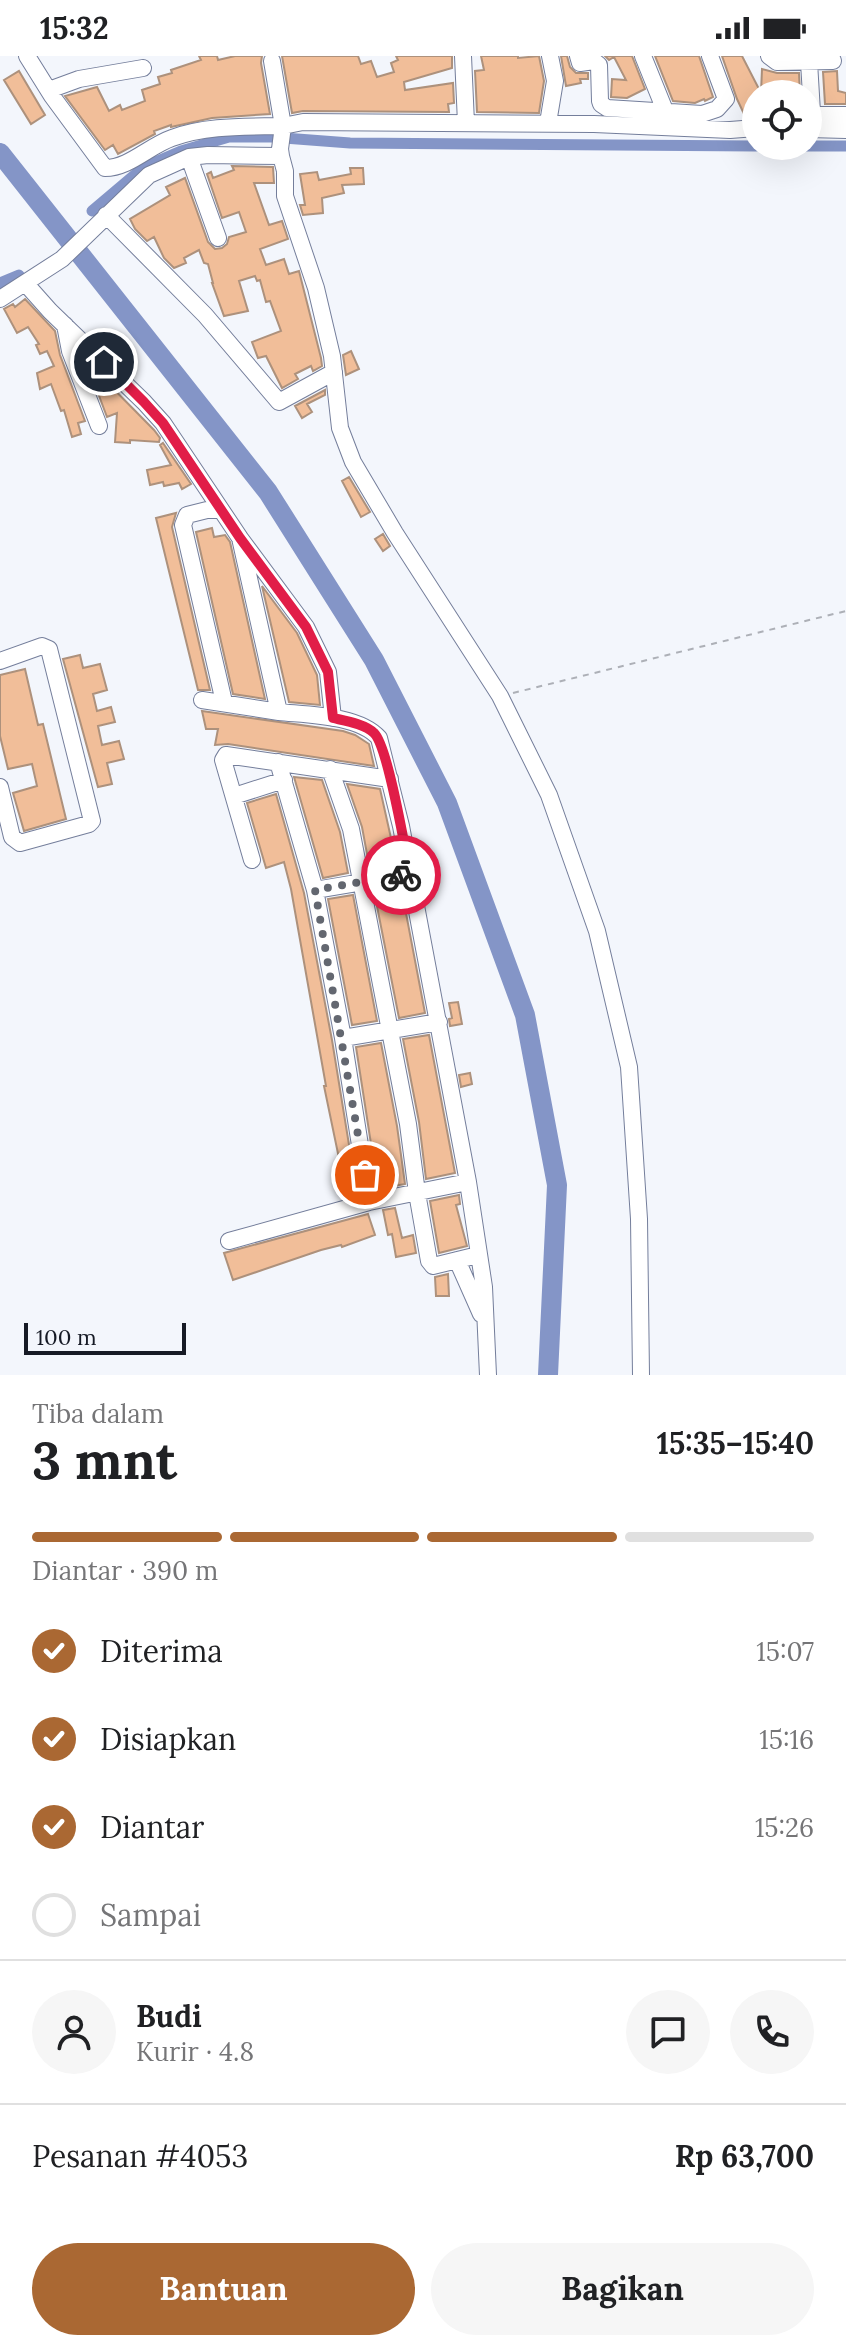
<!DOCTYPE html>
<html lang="id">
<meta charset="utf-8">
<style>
:root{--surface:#fff;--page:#f6f6f6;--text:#202124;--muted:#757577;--line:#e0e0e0;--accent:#aa6833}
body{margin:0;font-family:Lora,serif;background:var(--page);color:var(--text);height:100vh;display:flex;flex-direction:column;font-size:30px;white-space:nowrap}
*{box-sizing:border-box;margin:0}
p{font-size:26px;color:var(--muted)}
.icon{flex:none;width:44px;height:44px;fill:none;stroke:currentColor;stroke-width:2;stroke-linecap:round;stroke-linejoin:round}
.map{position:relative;height:1319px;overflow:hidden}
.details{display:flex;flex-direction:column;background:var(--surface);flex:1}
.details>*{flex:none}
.buttons{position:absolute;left:742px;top:24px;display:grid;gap:16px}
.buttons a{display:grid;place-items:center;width:80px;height:80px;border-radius:50%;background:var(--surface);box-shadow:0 8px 32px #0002;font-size:40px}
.scale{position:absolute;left:24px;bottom:20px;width:162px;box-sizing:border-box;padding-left:8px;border:4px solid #161a25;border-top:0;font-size:22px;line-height:28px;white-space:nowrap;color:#161a25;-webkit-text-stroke:6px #f3f6fc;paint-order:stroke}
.pin{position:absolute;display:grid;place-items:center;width:68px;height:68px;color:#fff;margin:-34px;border:4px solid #fff;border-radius:50%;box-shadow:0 2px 8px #0007}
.courier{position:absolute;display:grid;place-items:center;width:80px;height:80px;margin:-40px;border:6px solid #e11d48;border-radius:50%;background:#fff;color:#222;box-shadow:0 2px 10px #0007}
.overview em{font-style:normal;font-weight:700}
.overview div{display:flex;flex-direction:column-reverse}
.overview{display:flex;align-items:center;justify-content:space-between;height:136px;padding:0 32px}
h1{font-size:52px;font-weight:700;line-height:60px}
.bar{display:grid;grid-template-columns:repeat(4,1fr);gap:12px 8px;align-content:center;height:96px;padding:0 32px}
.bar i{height:10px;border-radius:6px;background:var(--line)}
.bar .active{background:var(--accent)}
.bar p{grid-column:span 4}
.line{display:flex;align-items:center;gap:20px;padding:0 32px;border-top:2px solid var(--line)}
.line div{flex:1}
.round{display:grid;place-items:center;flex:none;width:84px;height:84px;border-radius:42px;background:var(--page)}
ol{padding:0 32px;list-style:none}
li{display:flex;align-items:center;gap:24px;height:88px}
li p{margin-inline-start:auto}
li .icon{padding:8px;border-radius:50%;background:var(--accent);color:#fff;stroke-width:4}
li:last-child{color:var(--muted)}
li i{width:44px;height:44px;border:4px solid var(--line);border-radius:50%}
.cta{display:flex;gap:16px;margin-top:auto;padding:16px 32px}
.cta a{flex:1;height:92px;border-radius:48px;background:var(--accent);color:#fff;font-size:32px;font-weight:700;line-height:92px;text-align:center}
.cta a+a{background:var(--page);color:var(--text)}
.status{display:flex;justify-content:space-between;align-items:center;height:56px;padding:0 40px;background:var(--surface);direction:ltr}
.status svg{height:22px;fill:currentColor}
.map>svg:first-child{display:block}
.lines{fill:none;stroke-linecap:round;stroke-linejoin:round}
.canal{stroke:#8495c7;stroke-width:11}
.river{stroke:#8495c7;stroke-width:20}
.building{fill:#f1be99;stroke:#ad917c;stroke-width:2}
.minor-casing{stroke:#747e9b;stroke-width:18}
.path{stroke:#adb0b7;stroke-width:2;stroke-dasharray:6 6;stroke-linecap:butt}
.minor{stroke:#fff;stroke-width:16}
.done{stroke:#636770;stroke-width:8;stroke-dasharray:0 14.4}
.route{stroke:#e11d48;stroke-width:10}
</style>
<div class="status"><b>15:32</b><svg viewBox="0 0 49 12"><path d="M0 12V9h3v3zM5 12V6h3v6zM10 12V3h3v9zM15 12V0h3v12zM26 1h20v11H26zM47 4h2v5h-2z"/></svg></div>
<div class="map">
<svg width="846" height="1319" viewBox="0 0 846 1319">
<rect width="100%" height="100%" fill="#f3f6fc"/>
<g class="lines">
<!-- canal -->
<path class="canal" d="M797,90H846
M92,155L144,111L181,95L229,81H271L350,87L756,90
M0,227L19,219"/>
<!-- river -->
<path class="river" d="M0,97L268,436L374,604L447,747L525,959L557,1129L548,1319"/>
</g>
<!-- building -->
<path class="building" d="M199,0H217L218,4L235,0H262L261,7L270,58L212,62L171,71V69L154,75L155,78L118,98L113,89L105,94L65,40L97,31L109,55L120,49L122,54L145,45L142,34L160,28L158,21L172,17L171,14L201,4Z
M282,0H358L361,8L371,5L377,21L394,16L391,7L398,4L396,0H452V12L404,26L405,34L453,27L454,47L448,48L449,56L303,55L292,57Z
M481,0H518V2L539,0L544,25L539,57L477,56L475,15L484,14Z
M561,0H567L570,11L576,17H588V23H580L581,27L566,30Z
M605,0H632L645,33L627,42L611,41L612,23L626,24L614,1L609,4Z
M655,0H699L713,41L705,45L704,43L695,47L673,45Z
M722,0H742L761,37L762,13L777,17H799L800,38H756V54L745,60L737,43Z
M19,15L45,59L31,68L4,24Z
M837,15L838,35L846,37V48H825L823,16Z
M232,110L273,111L274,127H254L269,169L282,165L288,183L260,193L266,209L284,203L289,218L299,215L321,302L322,310L313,315L311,310L295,318L298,323L282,332L266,300L258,302L252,286L281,275L270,245L266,246L260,224L257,225L255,220L239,225L248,255L224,260L212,227H213L208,208L204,207L199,194L184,202L186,207L174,212L164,202L154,181L147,185L135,173L130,163L170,139L166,131L185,122L208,186L215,193L222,192L227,188L229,181L246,176L239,156L222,162L207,118L211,116L213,122L234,114Z
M350,112H363L364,128L342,129L344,137L322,142L323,157L303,159L300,149H305L300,118L317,116L319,124L351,118Z
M25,243L55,275L60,299L85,365L78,367L81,378L72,381L64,354L61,355L51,328L40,333L37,317L54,310L47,295L40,298L36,289L39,288L28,271L17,277L4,253L13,248L15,251Z
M351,295L359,313L346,319L343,299Z
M86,305L154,374L160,382L159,386L130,384V387L115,386L117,357L107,361Z
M325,334V339L307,348L312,356L302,362L295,350Z
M163,387L191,428L182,433L179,427L164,430L163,426L150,429L147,414L171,409L160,389Z
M349,421L370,456L361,461L342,425Z
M176,457L172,471L210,634H198L156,462Z
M212,472L214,481L225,479L230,486L265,643L233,638L196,476Z
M383,478L390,490L383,495L375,483Z
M262,530L297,577L317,619L320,649L289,646Z
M80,599L83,612L100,608L107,634L93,638L97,655L111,651L115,666L98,670L102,689L119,685L124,703L107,707L112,728L98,731L63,603Z
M25,613L38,669L43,668L66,763L24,775L13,737L37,730L32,708L8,713L0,680V619Z
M202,655L343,675L355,679L369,688L374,710L228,688L215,689L218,673H206Z
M294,721L322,724L340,776L348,817L323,822Z
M347,728L380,733L397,809L370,814L362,771Z
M276,738L304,837L332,984L357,1138L347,1141L324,1030H326L291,833L284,806L266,812L247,747Z
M426,795L434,828L424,830L417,797Z
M401,831L425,957L399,962L374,835Z
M353,839L377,965L352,969L328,843Z
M458,946L462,968L450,970L449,963L452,962L449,947Z
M429,979L455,1117L426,1123L419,1066L403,983Z
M381,987L397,1070L405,1128L378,1133L356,991Z
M470,1017L472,1028L461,1031L459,1019Z
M459,1139L460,1148L456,1149L467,1190L439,1197L430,1145Z
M395,1152L402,1182L413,1179L416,1197L396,1201L392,1178L388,1179L383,1154Z
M368,1158L375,1179L342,1191L341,1189L321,1194L233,1224L224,1197Z
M448,1218L449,1240H436L435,1221Z"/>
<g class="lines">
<!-- minor casing -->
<g class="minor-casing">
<path id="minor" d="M27,0L52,40L105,112C129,112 149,90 172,82C207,69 246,71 283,70L272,5
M463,0L466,67
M578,0L580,7L594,5L599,9L600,45L601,48L607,52L702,58L717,53L726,43L710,0
M643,0L666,57
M769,0L777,6L833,5L831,0
M809,6L813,73
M49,34L79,23L143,12
M808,59H846
M548,67L555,25L550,0
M808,73L846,74
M281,100L285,115V140L316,232L332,300L340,372L353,406L395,477L500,640L549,739L597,875L629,1011L639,1163L641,1319
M189,101L218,182
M106,159L205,259L279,346L334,316
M26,228L50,255L144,346L163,367L240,482L306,571L328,616L333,662
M0,243L62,203L149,119L189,101L208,99L281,100L280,93L283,70L303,66L594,68L730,74L756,72
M65,269L70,295L99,370
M221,454H207L187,459L183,469L224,646
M240,482L279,656C308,659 359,659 379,682L401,770L468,1126L484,1231L488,1319
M0,605L42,590L49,593L92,765L89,768L20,787L12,781L0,731
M202,644L279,656
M278,706L315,834L343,982L369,1146
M330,713L351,773L408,1068L417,1137L429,1205L433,1210L478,1199
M234,740L284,724
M252,804L223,704L226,699L390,723
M315,834L410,818
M343,982L439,966
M229,1185L369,1146L468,1126
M457,1204L481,1258"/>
</g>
<!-- path -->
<path class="path" d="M513,637L846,555"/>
<!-- minor -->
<use href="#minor" class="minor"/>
</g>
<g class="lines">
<!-- done -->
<path class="done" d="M365,1119L315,834L401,819"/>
<!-- route -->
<path class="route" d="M104,306L144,346L163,367L240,482L306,571L328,616L333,662C346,665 365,668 374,677C388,690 405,793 410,818L401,819"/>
</g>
</svg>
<div class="buttons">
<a><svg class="icon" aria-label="locate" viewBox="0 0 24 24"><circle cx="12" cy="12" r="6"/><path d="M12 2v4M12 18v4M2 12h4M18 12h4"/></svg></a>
</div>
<div class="scale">100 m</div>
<div class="pin" style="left:365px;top:1119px;background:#ea580c"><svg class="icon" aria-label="bag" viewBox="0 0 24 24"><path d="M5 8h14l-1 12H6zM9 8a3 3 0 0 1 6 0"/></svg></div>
<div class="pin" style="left:104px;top:306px;background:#1f2937"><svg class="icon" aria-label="home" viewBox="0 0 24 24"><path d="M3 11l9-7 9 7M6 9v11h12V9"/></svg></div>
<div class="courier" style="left:401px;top:819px"><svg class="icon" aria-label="bike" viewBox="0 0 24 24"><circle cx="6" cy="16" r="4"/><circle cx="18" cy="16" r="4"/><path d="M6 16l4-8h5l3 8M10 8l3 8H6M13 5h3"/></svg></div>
</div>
<section class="details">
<div class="overview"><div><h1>3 mnt</h1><p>Tiba dalam</p></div><em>15:35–15:40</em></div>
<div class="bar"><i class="active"></i><i class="active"></i><i class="active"></i><i></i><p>Diantar · 390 m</p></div>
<ol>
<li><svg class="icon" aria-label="check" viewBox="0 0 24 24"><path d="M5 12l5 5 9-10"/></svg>Diterima<p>15:07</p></li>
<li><svg class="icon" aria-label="check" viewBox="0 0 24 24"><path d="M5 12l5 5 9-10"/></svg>Disiapkan<p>15:16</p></li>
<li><svg class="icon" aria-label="check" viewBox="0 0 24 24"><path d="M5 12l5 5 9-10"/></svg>Diantar<p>15:26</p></li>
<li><i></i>Sampai</li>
</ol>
<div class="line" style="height:144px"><a class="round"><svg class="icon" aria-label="person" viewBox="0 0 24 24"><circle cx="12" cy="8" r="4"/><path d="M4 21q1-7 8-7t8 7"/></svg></a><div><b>Budi</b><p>Kurir · 4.8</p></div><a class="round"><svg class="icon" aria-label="chat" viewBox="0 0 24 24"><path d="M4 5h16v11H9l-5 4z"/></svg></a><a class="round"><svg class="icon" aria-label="phone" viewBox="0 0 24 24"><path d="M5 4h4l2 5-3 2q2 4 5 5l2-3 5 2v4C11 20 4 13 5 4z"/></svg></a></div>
<div class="line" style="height:104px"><div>Pesanan #4053</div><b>Rp 63,700</b></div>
<div class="cta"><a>Bantuan</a><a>Bagikan</a></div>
</section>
